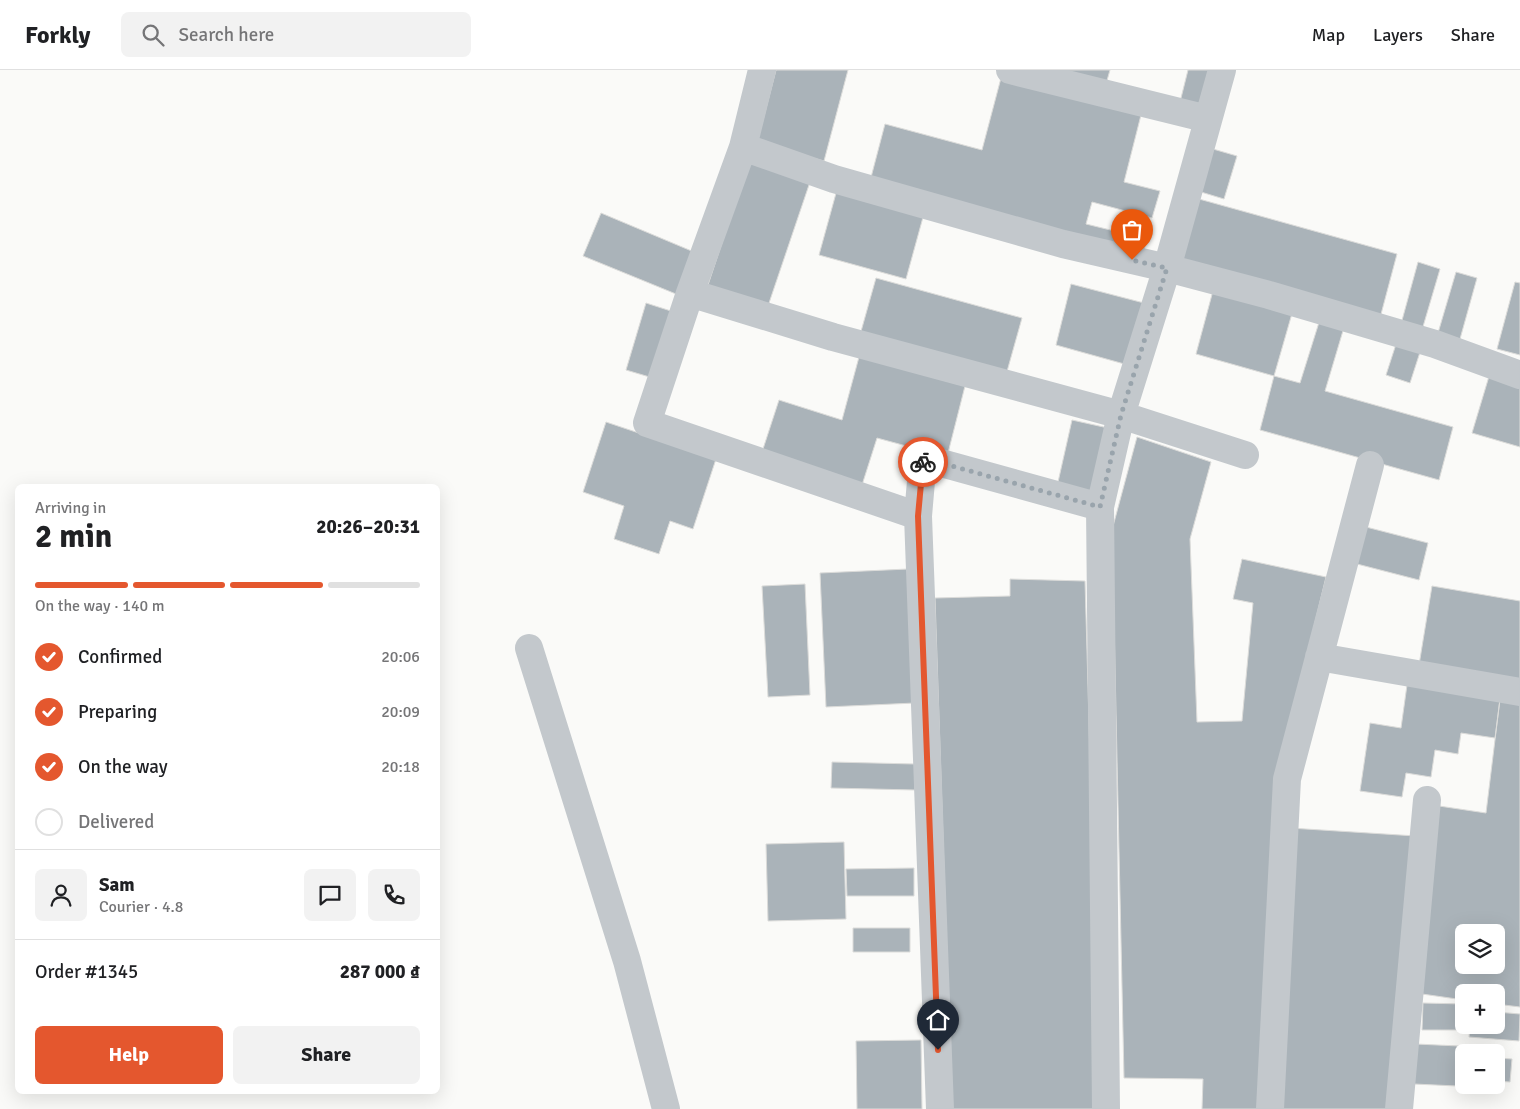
<!DOCTYPE html>
<meta charset="utf-8">
<style>
:root{--surface:#fff;--page:#f2f2f2;--text:#202124;--muted:#757577;--line:#e0e0e0;--accent:#e4572e}
body{margin:0;font-family:Signika,sans-serif;background:var(--page);color:var(--text);height:100vh;display:flex;flex-direction:column;font-size:19px;white-space:nowrap}
*{box-sizing:border-box;margin:0}
p{font-size:16px;color:var(--muted)}
.icon{flex:none;width:28px;height:28px;fill:none;stroke:currentColor;stroke-width:2;stroke-linecap:round;stroke-linejoin:round}
.map{position:relative;flex:1;overflow:hidden}
.details{position:absolute;left:15px;top:414px;width:425px;height:610px;display:flex;flex-direction:column;background:var(--surface);border-radius:8px;box-shadow:0 5px 20px #0002}
.details>*{flex:none}
.tools{position:absolute;left:1455px;top:854px;display:grid;gap:10px}
.tools a{display:grid;place-items:center;width:50px;height:50px;border-radius:8px;background:var(--surface);box-shadow:0 5px 20px #0002;font-size:25px}
.pin{position:absolute;display:grid;place-items:center;width:42px;height:42px;color:#fff;margin:-51px -21px;border-radius:50% 50% 50% 0;rotate:-45deg;box-shadow:0 0 5px #0007}
.pin .icon{rotate:45deg}
.courier{position:absolute;display:grid;place-items:center;width:50px;height:50px;margin:-25px;border:4px solid #e4572e;border-radius:50%;background:#fff;color:#222;box-shadow:0 1px 6px #0007}
.head em{font-style:normal;font-weight:800}
.head div{display:flex;flex-direction:column-reverse}
.head{display:flex;align-items:center;justify-content:space-between;height:85px;padding:0 20px}
h1{font-size:32px;font-weight:800;line-height:38px}
.bar{display:grid;grid-template-columns:repeat(4,1fr);gap:8px 5px;align-content:center;height:60px;padding:0 20px}
.bar i{height:6px;border-radius:4px;background:var(--line)}
.bar .selected{background:var(--accent)}
.bar p{grid-column:span 4}
.line{display:flex;align-items:center;gap:12px;padding:0 20px;border-top:1px solid var(--line)}
.line div{flex:1}
.round{display:grid;place-items:center;flex:none;width:52px;height:52px;border-radius:8px;background:var(--page)}
ol{padding:0 20px;list-style:none}
li{display:flex;align-items:center;gap:15px;height:55px}
li p{margin-inline-start:auto}
li .icon{padding:5px;border-radius:50%;background:var(--accent);color:#fff;stroke-width:4}
li:last-child{color:var(--muted)}
li i{width:28px;height:28px;border:2px solid var(--line);border-radius:50%}
.action{display:flex;gap:10px;margin-top:auto;padding:10px 20px}
.action a{flex:1;height:58px;border-radius:8px;background:var(--accent);color:#fff;font-size:20px;font-weight:800;line-height:58px;text-align:center}
.action a+a{background:var(--page);color:var(--text)}
header{display:flex;align-items:center;gap:30px;box-sizing:border-box;height:70px;padding:0 25px;background:var(--surface);border-bottom:1px solid var(--line)}
header strong{font-size:24px}
nav{display:flex;gap:28px;margin-inline-start:auto;font-size:18px}
.search{width:350px;height:45px;background:var(--page);display:flex;align-items:center;gap:12px;box-sizing:border-box;padding:0 18px;border-radius:8px;color:var(--muted);font-size:19px}
.map>svg:first-child{display:block}
.building{fill:#aab3b9;stroke:#dcdcda;fill-rule:evenodd}
.lines{fill:none;stroke-linecap:round;stroke-linejoin:round}
.minor{stroke:#c3c8cc;stroke-width:28}
.done{stroke:#99a4ac;stroke-width:5;stroke-dasharray:0 9}
.route{stroke:#e4572e;stroke-width:6}
</style>
<header>
<strong>Forkly</strong>
<div class="search"><svg class="icon" aria-label="search" viewBox="0 0 24 24"><circle cx="10" cy="10" r="6"/><path d="M15 15l6 6"/></svg>Search here</div>
<nav><a>Map</a><a>Layers</a><a>Share</a></nav>
</header>
<div class="map">
<svg width="1520" height="1039" viewBox="0 0 1520 1039">
<rect width="100%" height="100%" fill="#fafaf8"/>
<!-- building -->
<path class="building" d="M776,0H848L824,91L757,73Z
M1051,0H1110L1106,14Z
M1188,0H1212L1202,37L1180,32Z
M1001,8L1141,45L1124,112L1160,121L1152,148L1092,132L1086,154L1147,169L1142,187L869,115L885,54L982,80Z
M1213,79L1237,86L1224,129L1201,122Z
M750,88L811,109L768,236L708,215Z
M838,116L925,140L906,209L819,185Z
M1199,129L1397,184L1380,248L1181,193Z
M601,143L694,182L676,224L583,186Z
M1418,192L1440,199L1422,260L1401,254Z
M1456,202L1477,208L1460,269L1438,263Z
M876,208L1022,248L1006,305L860,265Z
M1515,212L1520,213V285L1497,279Z
M1071,214L1144,233L1128,295L1056,275Z
M1214,217L1293,240L1274,306L1196,284Z
M646,233L674,242L653,308L626,300Z
M1321,246L1345,254L1325,321L1453,357L1439,410L1260,360L1274,306L1300,313Z
M1398,268L1422,276L1410,313L1386,305Z
M859,287L965,316L947,387L877,368L862,415L762,382L779,330L842,350Z
M1490,303L1520,312V377L1472,363Z
M1072,350L1108,358L1092,429L1056,421Z
M606,352L716,389L693,459L670,451L659,484L614,469L624,436L583,422Z
M1137,367L1211,392L1190,469L1197,652L1242,651L1253,533L1233,529L1242,489L1326,507L1309,577L1261,1039H1202L1203,1009L1124,1008L1112,460Z
M1366,457L1428,473L1419,510L1357,494Z
M908,499L915,633L826,637L820,503Z
M1010,509L1085,511L1100,1039H952L935,528L1010,526Z
M805,514L810,625L768,627L762,516Z
M1432,516L1520,531V612L1419,595Z
M1407,615L1500,629L1495,668L1461,663L1458,684L1435,680L1431,707L1406,703L1402,727L1360,721L1370,653L1401,658Z
M1500,629L1520,632V937L1496,934V922H1464V930L1415,923L1439,736L1486,743ZM1464,862H1496V895H1464Z
M832,692L915,694V720L831,718Z
M1290,758L1416,766L1392,1039H1279Z
M844,772L846,849L768,851L766,774Z
M914,798V826H847L846,799Z
M853,858H910V882H853Z
M1423,933L1463,934V960H1422Z
M1496,942L1520,944L1519,971L1469,967L1470,955H1496Z
M921,970L922,1039H857L856,971Z
M1416,974L1459,976L1457,1016L1414,1014Z
M1496,988L1512,989L1510,1012L1496,1011Z"/>
<g class="lines">
<!-- minor -->
<path class="minor" d="M762,0L743,77L690,223L647,353L918,446L940,1039
M1010,0L1208,49
M743,77L834,109L1063,174L1167,198L1269,225L1435,274L1520,305
M690,223L833,267L1121,345L1245,385
M918,446L923,388L1100,437
M529,578L627,891L666,1039
M1319,587L1520,622
M1106,1039L1100,437L1121,345L1167,198L1222,0
M1270,1039L1287,709L1370,395
M1399,1039L1427,730"/>
</g>
<g class="lines">
<!-- done -->
<path class="done" d="M923,392V388L1100,437L1121,345L1167,198L1132,190"/>
<!-- route -->
<path class="route" d="M923,392L918,446L938,980"/>
</g>
</svg>
<div class="tools">
<a><svg class="icon" aria-label="layers" viewBox="0 0 24 24"><path d="M12 4l9 5-9 5-9-5zM3 14l9 5 9-5"/></svg></a>
<a>+</a>
<a>−</a>
</div>
<div class="pin" style="left:1132px;top:190px;background:#ea580c"><svg class="icon" aria-label="bag" viewBox="0 0 24 24"><path d="M5 8h14l-1 12H6zM9 8a3 3 0 0 1 6 0"/></svg></div>
<div class="pin" style="left:938px;top:980px;background:#1f2937"><svg class="icon" aria-label="home" viewBox="0 0 24 24"><path d="M3 11l9-7 9 7M6 9v11h12V9"/></svg></div>
<div class="courier" style="left:923px;top:392px"><svg class="icon" aria-label="bike" viewBox="0 0 24 24"><circle cx="6" cy="16" r="4"/><circle cx="18" cy="16" r="4"/><path d="M6 16l4-8h5l3 8M10 8l3 8H6M13 5h3"/></svg></div>
<section class="details">
<div class="head"><div><h1>2 min</h1><p>Arriving in</p></div><em>20:26–20:31</em></div>
<div class="bar"><i class="selected"></i><i class="selected"></i><i class="selected"></i><i></i><p>On the way · 140 m</p></div>
<ol>
<li><svg class="icon" aria-label="check" viewBox="0 0 24 24"><path d="M5 12l5 5 9-10"/></svg>Confirmed<p>20:06</p></li>
<li><svg class="icon" aria-label="check" viewBox="0 0 24 24"><path d="M5 12l5 5 9-10"/></svg>Preparing<p>20:09</p></li>
<li><svg class="icon" aria-label="check" viewBox="0 0 24 24"><path d="M5 12l5 5 9-10"/></svg>On the way<p>20:18</p></li>
<li><i></i>Delivered</li>
</ol>
<div class="line" style="height:90px"><a class="round"><svg class="icon" aria-label="person" viewBox="0 0 24 24"><circle cx="12" cy="8" r="4"/><path d="M4 21q1-7 8-7t8 7"/></svg></a><div><b>Sam</b><p>Courier · 4.8</p></div><a class="round"><svg class="icon" aria-label="chat" viewBox="0 0 24 24"><path d="M4 5h16v11H9l-5 4z"/></svg></a><a class="round"><svg class="icon" aria-label="phone" viewBox="0 0 24 24"><path d="M5 4h4l2 5-3 2q2 4 5 5l2-3 5 2v4C11 20 4 13 5 4z"/></svg></a></div>
<div class="line" style="height:65px"><div>Order #1345</div><b>287 000 ₫</b></div>
<div class="action"><a>Help</a><a>Share</a></div>
</section>
</div>
